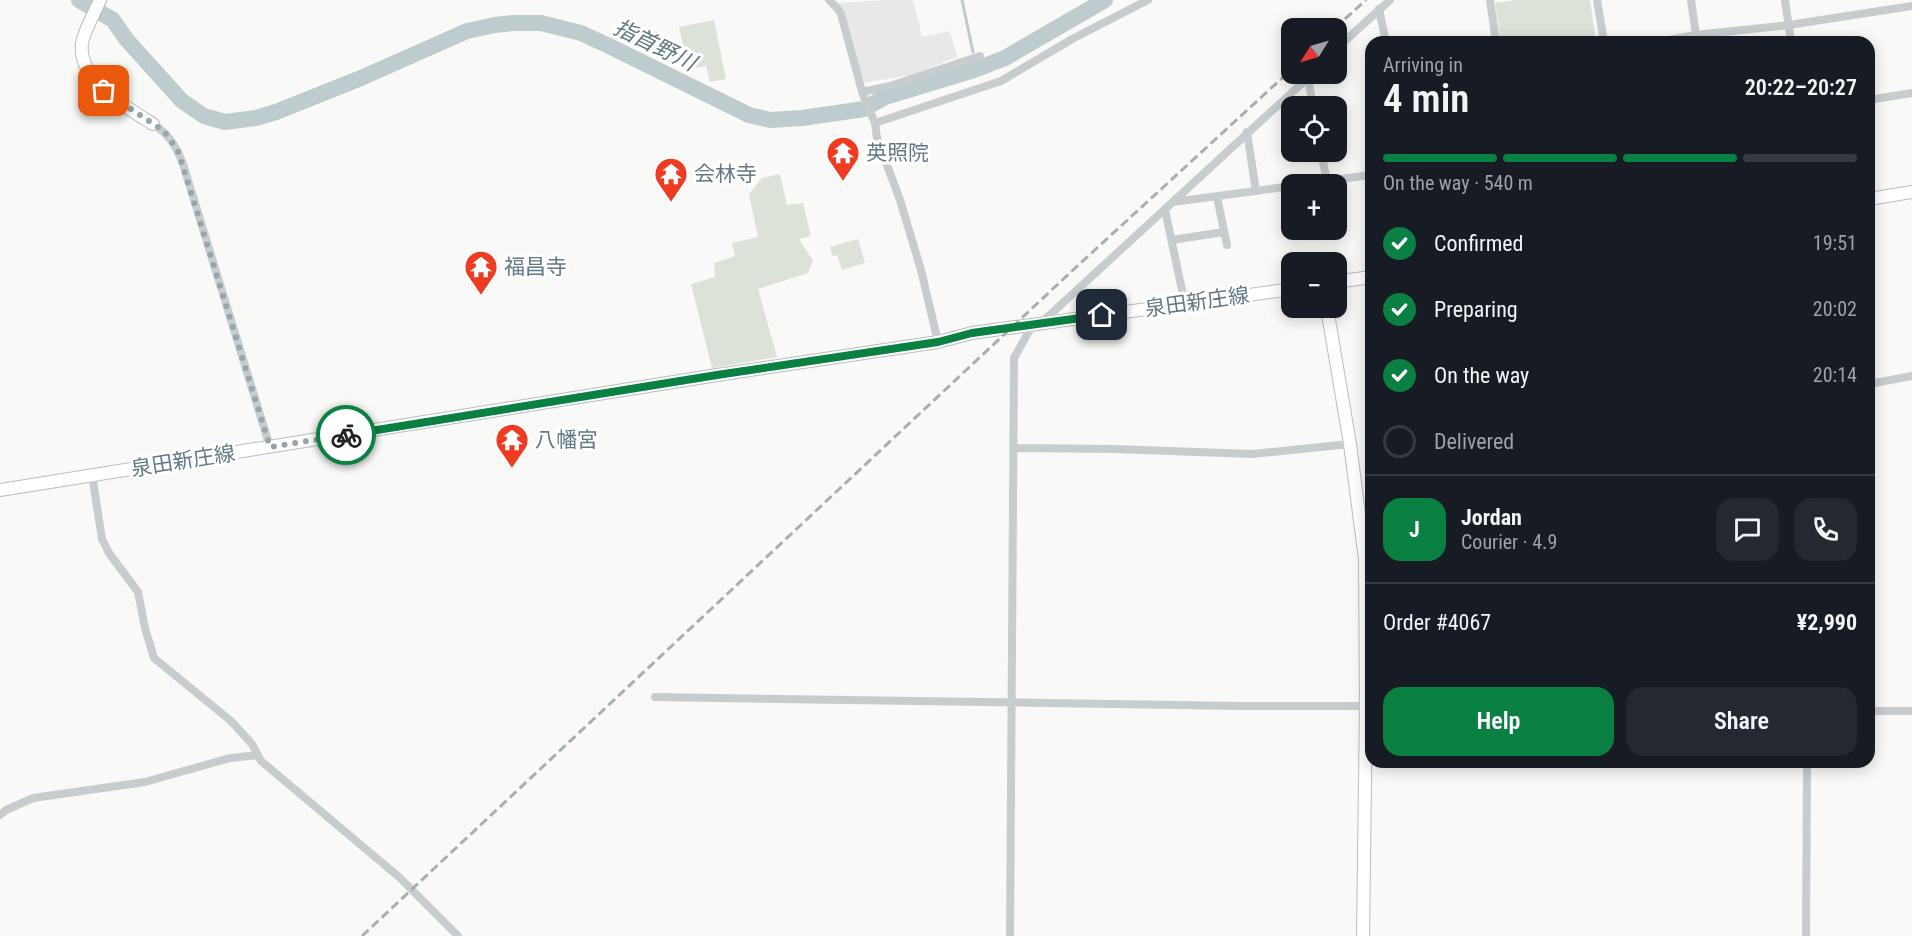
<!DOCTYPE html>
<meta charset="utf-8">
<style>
:root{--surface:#171b24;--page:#242831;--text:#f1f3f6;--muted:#9ea1a6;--line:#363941;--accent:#0b8043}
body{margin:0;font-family:"Roboto Condensed","Noto Sans JP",sans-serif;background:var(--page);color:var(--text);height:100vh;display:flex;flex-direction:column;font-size:22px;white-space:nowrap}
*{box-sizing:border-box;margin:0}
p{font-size:20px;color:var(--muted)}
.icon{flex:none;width:33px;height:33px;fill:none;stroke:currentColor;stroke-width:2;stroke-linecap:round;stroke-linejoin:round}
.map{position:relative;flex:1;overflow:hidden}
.panel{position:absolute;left:1365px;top:36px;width:510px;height:732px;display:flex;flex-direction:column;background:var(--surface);border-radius:18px;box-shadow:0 3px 15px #0003}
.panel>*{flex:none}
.needle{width:39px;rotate:233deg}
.fabs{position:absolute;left:1281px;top:18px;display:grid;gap:12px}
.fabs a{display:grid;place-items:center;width:66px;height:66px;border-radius:12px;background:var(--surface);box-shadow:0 3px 15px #0003;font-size:30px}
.pin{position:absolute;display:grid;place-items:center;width:51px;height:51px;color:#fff;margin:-26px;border-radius:12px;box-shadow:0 3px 9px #0006}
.courier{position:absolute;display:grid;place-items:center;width:60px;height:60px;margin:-30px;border:4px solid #0b8043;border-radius:50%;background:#fff;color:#222;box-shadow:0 2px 8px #0007}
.headline em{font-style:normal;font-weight:600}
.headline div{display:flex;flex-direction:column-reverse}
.headline{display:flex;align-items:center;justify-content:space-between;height:102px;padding:0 18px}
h1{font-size:39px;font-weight:600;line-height:45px}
.bar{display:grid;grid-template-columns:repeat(4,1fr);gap:9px 6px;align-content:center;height:72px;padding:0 18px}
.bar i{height:8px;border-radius:4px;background:var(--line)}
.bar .selected{background:var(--accent)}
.bar p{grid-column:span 4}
.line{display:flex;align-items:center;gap:15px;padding:0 18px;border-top:2px solid var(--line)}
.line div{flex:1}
.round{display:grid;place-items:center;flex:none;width:63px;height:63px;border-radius:18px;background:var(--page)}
ol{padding:0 18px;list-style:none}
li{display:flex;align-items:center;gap:18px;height:66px}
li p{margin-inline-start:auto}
li .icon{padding:6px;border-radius:50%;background:var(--accent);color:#fff;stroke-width:4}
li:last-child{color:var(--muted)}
li i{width:33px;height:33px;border:3px solid var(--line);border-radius:50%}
.action{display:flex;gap:12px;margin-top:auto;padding:12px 18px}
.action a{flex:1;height:69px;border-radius:18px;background:var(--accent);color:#fff;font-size:24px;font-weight:600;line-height:69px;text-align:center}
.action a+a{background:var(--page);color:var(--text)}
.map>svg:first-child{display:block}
.built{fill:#e7e9e8}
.green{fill:#dce2d7}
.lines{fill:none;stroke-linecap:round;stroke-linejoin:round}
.stream{stroke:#becccf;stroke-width:3}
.river{stroke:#becccf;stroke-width:16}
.secondary-casing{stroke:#b6bec2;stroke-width:14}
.street{stroke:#c7cccf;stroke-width:8}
.secondary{stroke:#fff;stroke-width:12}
.rail{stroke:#a7afb4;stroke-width:3;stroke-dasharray:9 4.5;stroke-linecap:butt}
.done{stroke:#97a6ac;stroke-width:6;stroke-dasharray:0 10.8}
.route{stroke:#0b8043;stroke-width:8}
.labels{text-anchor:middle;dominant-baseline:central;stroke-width:6;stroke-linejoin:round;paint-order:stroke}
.poi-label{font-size:21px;fill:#627984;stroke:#fff;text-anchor:start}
.street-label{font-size:21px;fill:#627984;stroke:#fff}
.water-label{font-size:22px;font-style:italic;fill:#5e787d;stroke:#fff}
</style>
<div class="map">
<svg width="1912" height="936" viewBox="0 0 1912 936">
<rect width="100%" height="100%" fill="#f9f9f7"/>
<!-- built -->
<path class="built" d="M888,0H913L922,37L950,31L957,57L912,75L862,83L838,3Z"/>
<!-- green -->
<path class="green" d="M1517,0H1590L1596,42H1501L1495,3Z
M714,20L726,79L710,82L706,66L688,69L679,27Z
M780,174L787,205L803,203L811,236L799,239L813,261L808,273L758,289L777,357L712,368L691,284L715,277L714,263L735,256L732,243L758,237L749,194L762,178Z
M858,239L865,263L842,270L837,255L832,256L830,247Z"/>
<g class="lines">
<!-- stream -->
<path class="stream" d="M962,0L973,52"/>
<!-- river -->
<path class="river" d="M79,0L113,20L126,39L182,101L204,116L225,122L256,118L276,112L361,78L467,31L495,25L513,23H541L581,33L609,46L749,115L770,120L802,118L864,109L885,97L974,70L1005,58L1105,0"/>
<!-- secondary casing -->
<g class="secondary-casing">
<path id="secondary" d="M100,0C95,12 84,31 82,43C77,80 127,108 153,124
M1869,199L1912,192
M1336,282L1371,277
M1327,308L1350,444L1365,559L1366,706L1363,936
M0,490L717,375L938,342L972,333L1292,289"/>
</g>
<!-- street -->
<path class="street" d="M829,0L838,9L841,14L863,95L875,123L877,138L900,200L921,270L938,342
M1490,0L1496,42
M1597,0L1604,42
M1691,0L1696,35
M1785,0L1791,42
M1379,9L1386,42
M1657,42L1696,35L1789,25L1912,6
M1336,49L1390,0
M1308,78L1313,106
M862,92L890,86L980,56
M1869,100L1912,93
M875,123L1001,81L1074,38L1148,0
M153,124C169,134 176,146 183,164L270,447
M1247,132L1256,191
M1321,152L1327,181
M1302,184L1371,175
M1217,197L1227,245
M1173,202L1292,186
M1165,210L1185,304
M1172,240L1224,232
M1041,323L1312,74
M1869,384L1912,376
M1014,448L1115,449L1252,454L1350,444
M92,475L102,539L109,553L138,592L145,628L154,658L231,721L252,744L261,761L399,877L458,936
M655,697L1240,706H1371
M1869,711H1912
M0,815L6,810L33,798L145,782L230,758L258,755
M1010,936L1014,358L1033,324
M1806,936L1807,762"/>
<!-- secondary -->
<use href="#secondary" class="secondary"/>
<!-- rail -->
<path class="rail" d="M1335,28L1366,0
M362,936L1073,270L1292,69"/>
</g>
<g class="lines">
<!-- done -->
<path class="done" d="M104,91L164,131L178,151L270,447L346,435"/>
<!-- route -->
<path class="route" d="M346,435L717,375L938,342L972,333L1102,315"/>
</g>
<!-- icons -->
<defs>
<g id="temple-pin" transform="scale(1.725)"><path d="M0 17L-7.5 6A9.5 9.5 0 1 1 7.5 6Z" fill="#ef3b21" stroke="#fff"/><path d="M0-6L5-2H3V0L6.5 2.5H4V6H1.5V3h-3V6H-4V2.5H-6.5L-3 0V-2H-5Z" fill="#fff"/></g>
</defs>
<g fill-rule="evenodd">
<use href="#temple-pin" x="843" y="153"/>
<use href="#temple-pin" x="671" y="174"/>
<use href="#temple-pin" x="481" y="267"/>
<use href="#temple-pin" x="512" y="440"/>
</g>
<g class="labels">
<!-- poi labels -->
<g class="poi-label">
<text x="866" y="153">英照院</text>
<text x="694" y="174">会林寺</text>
<text x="504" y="267">福昌寺</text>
<text x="535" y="440">八幡宮</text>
</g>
<!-- street labels -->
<g class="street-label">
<text transform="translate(1197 302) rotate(-8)">泉田新庄線</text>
<text transform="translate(183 461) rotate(-9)">泉田新庄線</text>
</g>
<!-- water labels -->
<g class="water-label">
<text transform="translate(655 45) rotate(26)">指首野川</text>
</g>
</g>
</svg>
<div class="fabs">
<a><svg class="needle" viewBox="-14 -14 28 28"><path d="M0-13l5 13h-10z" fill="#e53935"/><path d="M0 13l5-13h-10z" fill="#9ea1a6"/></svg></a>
<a><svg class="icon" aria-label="locate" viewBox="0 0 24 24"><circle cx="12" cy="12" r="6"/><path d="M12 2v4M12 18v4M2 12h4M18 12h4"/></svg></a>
<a>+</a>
<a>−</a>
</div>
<div class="pin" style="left:104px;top:91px;background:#ea580c"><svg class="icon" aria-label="bag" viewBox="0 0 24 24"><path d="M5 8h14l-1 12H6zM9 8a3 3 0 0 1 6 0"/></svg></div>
<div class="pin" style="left:1102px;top:315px;background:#1f2937"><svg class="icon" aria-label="home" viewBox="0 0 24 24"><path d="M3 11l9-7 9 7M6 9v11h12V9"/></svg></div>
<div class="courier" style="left:346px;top:435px"><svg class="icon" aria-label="bike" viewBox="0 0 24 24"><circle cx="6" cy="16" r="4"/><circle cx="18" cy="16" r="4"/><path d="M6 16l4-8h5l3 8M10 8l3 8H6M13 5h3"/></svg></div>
<section class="panel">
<div class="headline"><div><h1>4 min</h1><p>Arriving in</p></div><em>20:22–20:27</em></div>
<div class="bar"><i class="selected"></i><i class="selected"></i><i class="selected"></i><i></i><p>On the way · 540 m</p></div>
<ol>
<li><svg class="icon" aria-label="check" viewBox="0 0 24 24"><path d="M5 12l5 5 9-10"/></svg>Confirmed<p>19:51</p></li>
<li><svg class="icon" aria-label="check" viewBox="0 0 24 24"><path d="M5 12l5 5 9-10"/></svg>Preparing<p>20:02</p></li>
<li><svg class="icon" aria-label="check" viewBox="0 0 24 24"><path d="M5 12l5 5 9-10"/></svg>On the way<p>20:14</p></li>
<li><i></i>Delivered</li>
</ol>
<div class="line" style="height:108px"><b class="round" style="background:var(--accent);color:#fff">J</b><div><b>Jordan</b><p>Courier · 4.9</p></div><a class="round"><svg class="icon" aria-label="chat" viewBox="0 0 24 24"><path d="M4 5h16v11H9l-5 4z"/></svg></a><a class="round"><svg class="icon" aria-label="phone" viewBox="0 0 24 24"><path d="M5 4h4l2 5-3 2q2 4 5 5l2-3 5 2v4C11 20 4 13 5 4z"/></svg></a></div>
<div class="line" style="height:78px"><div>Order #4067</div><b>¥2,990</b></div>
<div class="action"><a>Help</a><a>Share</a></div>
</section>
</div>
